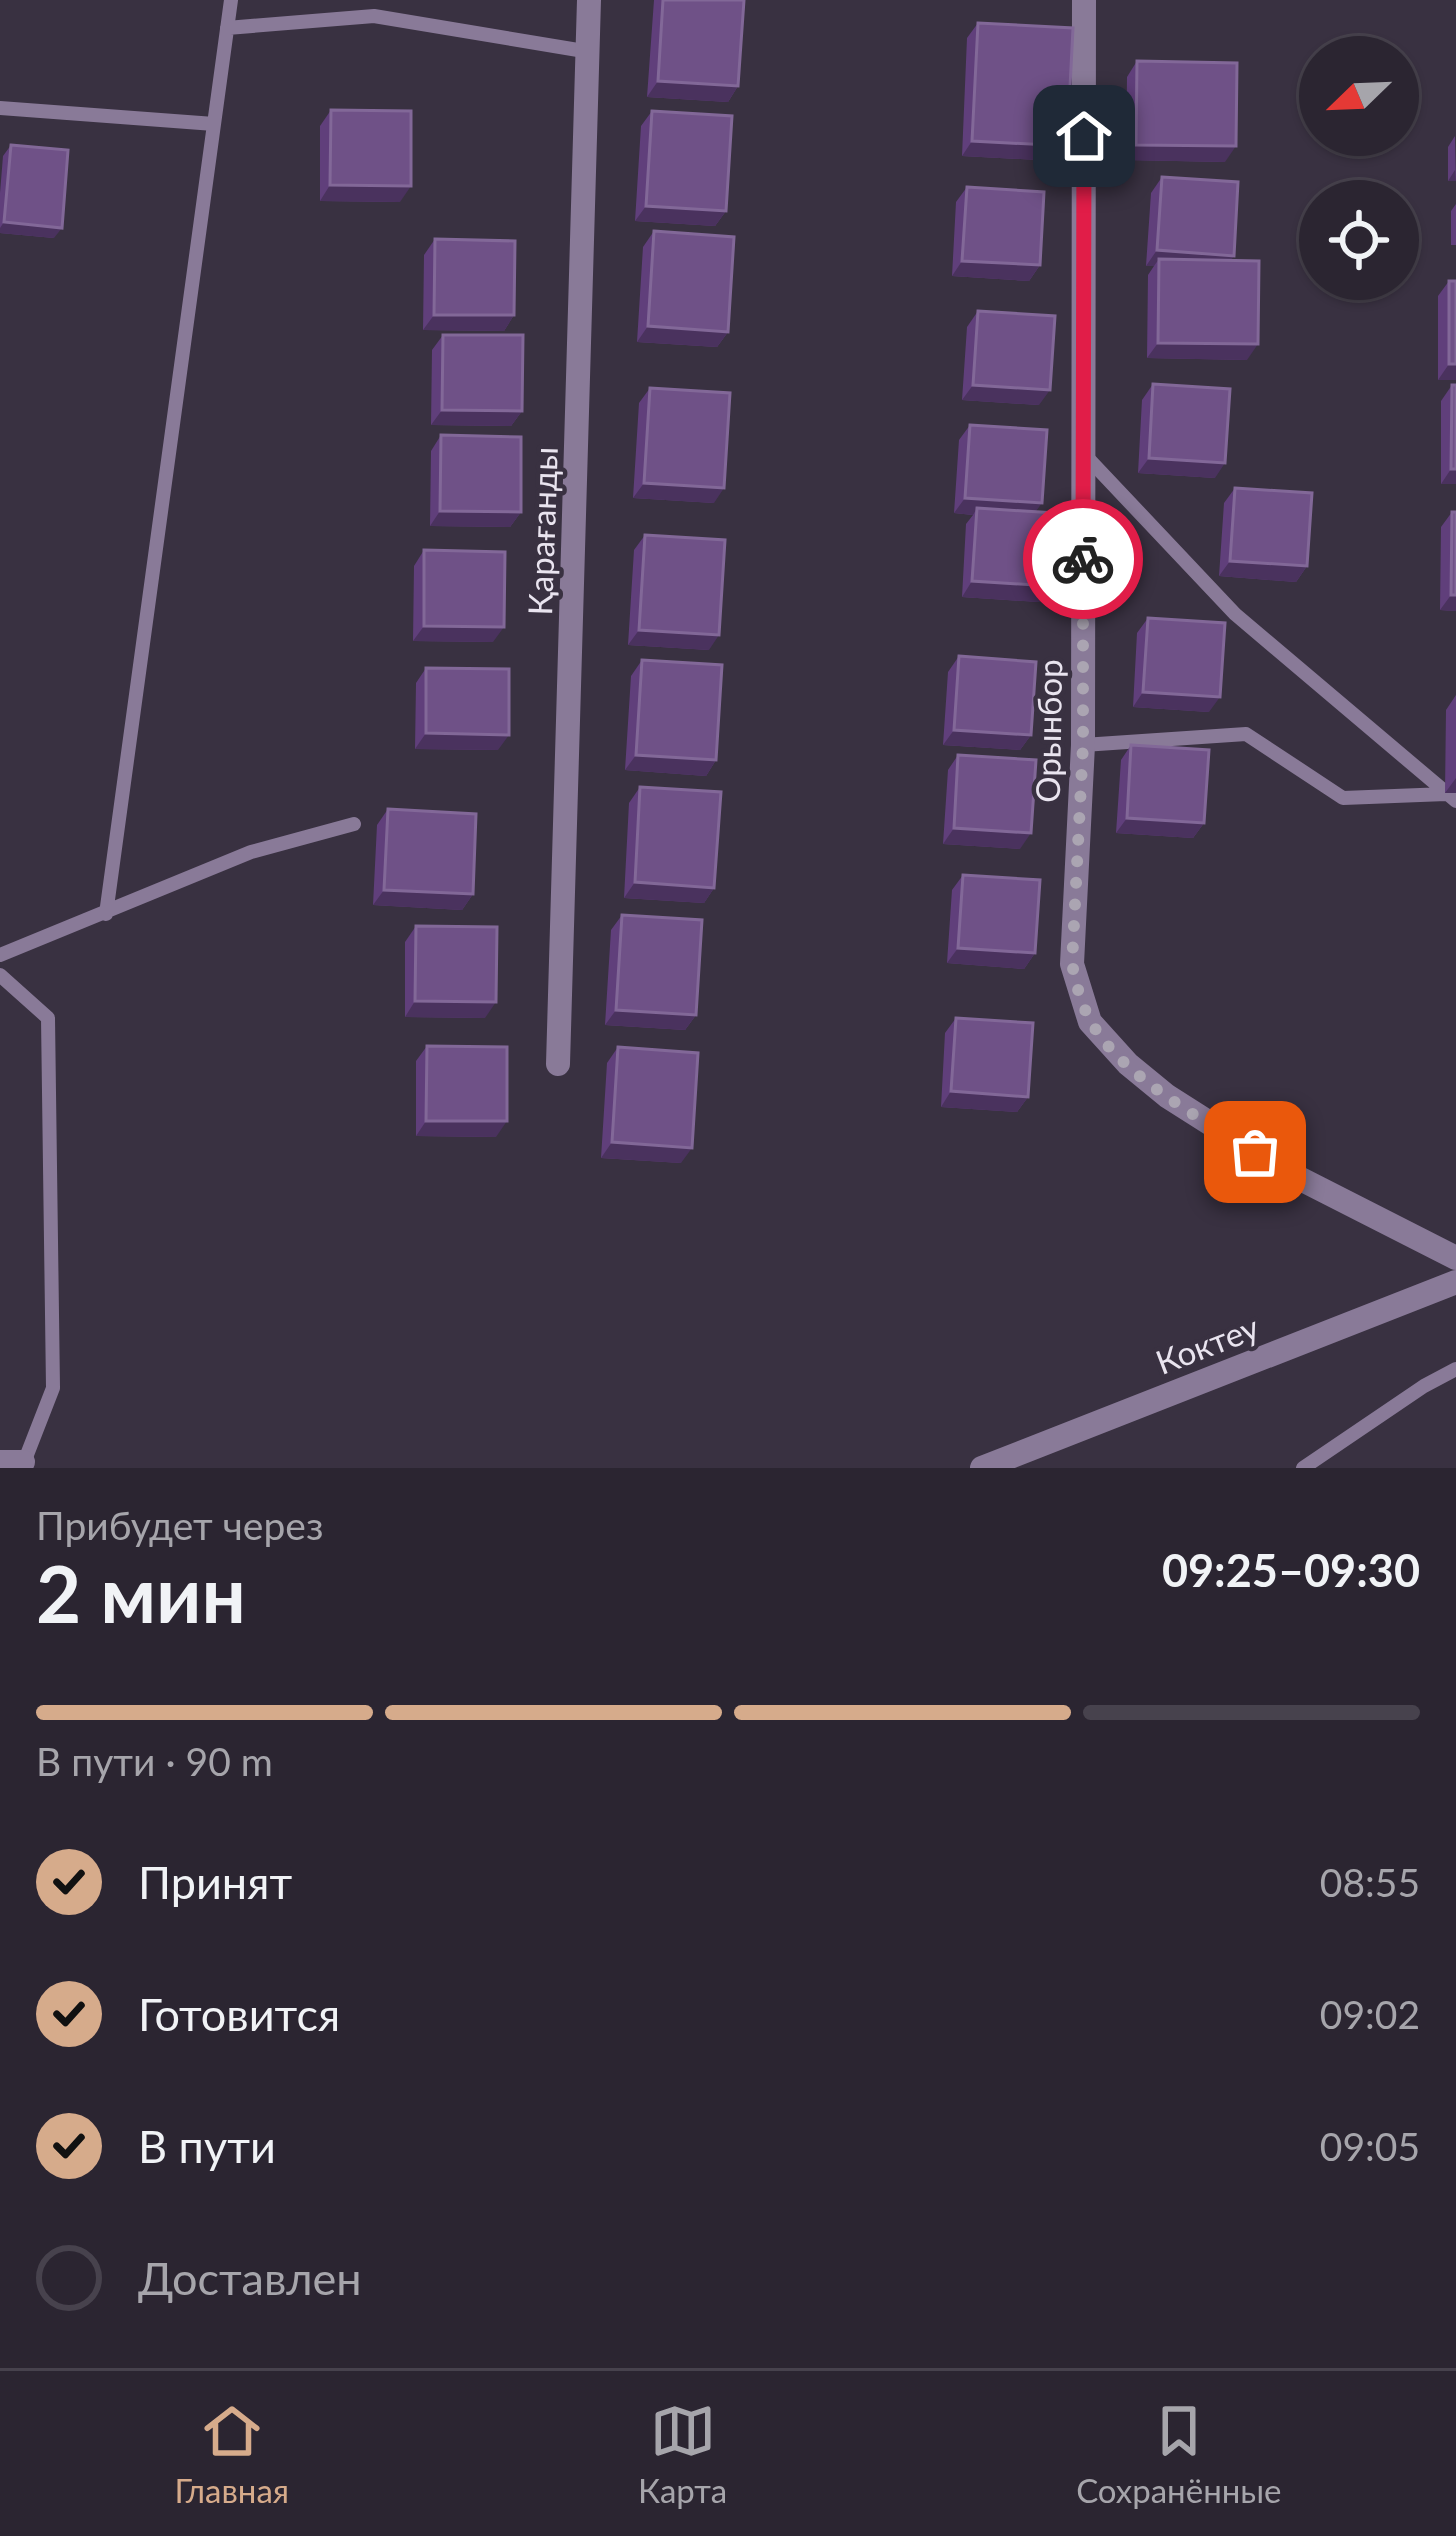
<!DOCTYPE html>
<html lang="ru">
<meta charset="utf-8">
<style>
:root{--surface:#2b2531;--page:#332d39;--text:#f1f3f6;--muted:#a6a5ab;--line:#47424d;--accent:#d6ab8b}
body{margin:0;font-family:Lato,sans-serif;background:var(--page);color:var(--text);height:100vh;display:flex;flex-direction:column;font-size:45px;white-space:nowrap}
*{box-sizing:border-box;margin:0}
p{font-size:39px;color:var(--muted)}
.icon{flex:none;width:66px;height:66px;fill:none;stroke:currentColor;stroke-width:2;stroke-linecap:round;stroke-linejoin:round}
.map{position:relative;height:1468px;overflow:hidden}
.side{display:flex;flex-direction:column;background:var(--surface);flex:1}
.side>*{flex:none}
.needle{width:78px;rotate:247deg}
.buttons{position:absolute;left:1299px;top:36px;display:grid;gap:24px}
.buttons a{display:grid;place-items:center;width:120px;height:120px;border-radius:50%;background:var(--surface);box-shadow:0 3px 9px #0004,0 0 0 3px var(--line);font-size:60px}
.pin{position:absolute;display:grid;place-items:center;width:102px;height:102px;color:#fff;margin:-51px;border-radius:24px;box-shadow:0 6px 18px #0006}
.courier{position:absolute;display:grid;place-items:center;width:120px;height:120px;margin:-60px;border:9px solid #e11d48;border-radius:50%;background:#fff;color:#222;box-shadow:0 3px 15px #0007}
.overview em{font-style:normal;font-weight:700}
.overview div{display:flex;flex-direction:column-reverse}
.overview{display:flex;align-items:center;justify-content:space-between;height:204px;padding:0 36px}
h1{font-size:78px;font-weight:700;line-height:90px}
.bar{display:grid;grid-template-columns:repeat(4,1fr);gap:18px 12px;align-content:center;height:144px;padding:0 36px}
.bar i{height:15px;border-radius:9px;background:var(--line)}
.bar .current{background:var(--accent)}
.bar p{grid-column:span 4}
ol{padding:0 36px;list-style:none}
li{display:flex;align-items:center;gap:36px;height:132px}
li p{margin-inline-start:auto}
li .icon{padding:12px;border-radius:50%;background:var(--accent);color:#111;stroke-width:4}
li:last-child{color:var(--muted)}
li i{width:66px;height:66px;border:6px solid var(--line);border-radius:50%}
.dock{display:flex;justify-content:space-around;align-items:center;height:168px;border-top:3px solid var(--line);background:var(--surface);font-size:33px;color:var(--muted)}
.dock a{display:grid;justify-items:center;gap:6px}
.dock .current{color:var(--accent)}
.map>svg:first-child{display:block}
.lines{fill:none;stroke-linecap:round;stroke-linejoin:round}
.service{stroke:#897a98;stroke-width:14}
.minor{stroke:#897a98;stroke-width:24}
.wall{fill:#603f7b}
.shaded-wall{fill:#4a325e}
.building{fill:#6f5187;stroke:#826898;stroke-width:3}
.done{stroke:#aba5b2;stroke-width:12;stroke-dasharray:0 21.6}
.route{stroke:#e11d48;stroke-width:15}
.labels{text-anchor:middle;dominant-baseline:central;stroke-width:9;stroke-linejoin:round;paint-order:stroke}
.street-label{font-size:33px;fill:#e9e4ef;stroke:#393141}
</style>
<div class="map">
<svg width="1456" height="1468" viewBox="0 0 1456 1468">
<rect width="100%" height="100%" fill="#393141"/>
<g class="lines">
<!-- service -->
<path class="service" d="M227,28L374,16L590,52
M0,108L214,124
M1083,453L1235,614L1456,801
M1083,745L1246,734L1343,798L1446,794
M106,914L231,0
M0,955L251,852L354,824
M0,975L48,1018L53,1388L23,1465
M1303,1468L1424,1386L1456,1369"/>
<!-- minor -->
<path class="minor" d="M1084,0L1083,745L1072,964L1090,1022L1128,1064L1167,1096L1285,1171L1456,1258
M558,1064L589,0
M0,1462H23
M982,1468L1456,1282"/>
</g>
<!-- wall -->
<path class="wall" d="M654,0H744L738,86L728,102L647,97Z
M978,23L1056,161L962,156L967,38Z
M1137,61L1225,162L1126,160L1127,77Z
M331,110L400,202L320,201V126Z
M652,111L726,211L715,226L635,221L641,126Z
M1455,136L1456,181H1448V147Z
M11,145L54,238L0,233V193L3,156Z
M1162,177L1231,260L1247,360L1147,358L1148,275L1154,266H1146L1151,193Z
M967,187L1040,265L1029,281L952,276L956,202Z
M1456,204V245H1451V211Z
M654,231L728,332L717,347L637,342L643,247Z
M435,239L514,315L504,331L423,330L424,255Z
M1449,281L1456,380H1438V296Z
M978,311L1039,405L962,400L967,327Z
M443,335L522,411L511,426L431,425L432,350Z
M1153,384L1215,478L1138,473L1142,400Z
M1452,385L1456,484H1441V401Z
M650,388L714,503L633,498L639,403Z
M970,425L1036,512L1050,586L1039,602L962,597L966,524L973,515L954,513L959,440Z
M441,435L521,512L510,527L430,526L431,451Z
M1235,488L1307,566L1296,582L1219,576L1224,503Z
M1452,512L1456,611L1440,610L1441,527Z
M645,535L709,650L628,645L634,550Z
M424,550L493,642L413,641L414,566Z
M1148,618L1209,712L1133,707L1137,633Z
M959,656L1031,735L1020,750L943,745L948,672Z
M642,660L716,760L706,776L625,770L631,676Z
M426,668L498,750L415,749L416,683Z
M1456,695V793H1445L1446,710Z
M1131,745L1204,823L1193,838L1116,833L1121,760Z
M958,755L1020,849L943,844L948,770Z
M640,787L714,888L704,903L624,898L629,803Z
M388,809L473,894L462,910L373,905L377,825Z
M963,875L1035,953L1024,969L947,963L952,890Z
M622,915L696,1015L685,1030L605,1025L611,930Z
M416,926L485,1018L405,1017V942Z
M956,1018L1028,1097L1017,1112L941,1107L945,1033Z
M427,1046L496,1137L416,1136V1061Z
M618,1047L681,1163L601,1158L607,1063Z"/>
<!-- shaded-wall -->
<path class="shaded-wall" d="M658,81L738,86L728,102L647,97Z
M972,141L1067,146L1056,161L962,156Z
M1136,145L1236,146L1225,162L1126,160Z
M1455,170L1456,181H1448Z
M330,185L411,186L400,202L320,201Z
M646,206L726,211L715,226L635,221Z
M4,222L62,228L54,238L0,233V228Z
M1157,250L1234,256L1223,271L1159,259L1154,266H1146Z
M962,261L1040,265L1029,281L952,276Z
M434,315H514L504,331L423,330Z
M648,326L728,332L717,347L637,342Z
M1158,343L1258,344L1247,360L1147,358Z
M1449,364H1456V380H1438Z
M973,385L1050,390L1039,405L962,400Z
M442,410L522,411L511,426L431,425Z
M1149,458L1225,463L1215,478L1138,473Z
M1451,469H1456V484H1441Z
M644,483L724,488L714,503L633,498Z
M965,498L1042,503L1031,518L977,508L973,515L954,513Z
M440,511L521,512L510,527L430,526Z
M1230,561L1307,566L1296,582L1219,576Z
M972,581L1050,586L1039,602L962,597Z
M1451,595H1456V611L1440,610Z
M424,626L504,627L493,642L413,641Z
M639,630L719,635L709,650L628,645Z
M1143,692L1220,697L1209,712L1133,707Z
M954,730L1031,735L1020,750L943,745Z
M426,733L509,735L498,750L415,749Z
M636,755L716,760L706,776L625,770Z
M1456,778V793H1445Z
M1127,818L1204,823L1193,838L1116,833Z
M954,828L1031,833L1020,849L943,844Z
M635,882L714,888L704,903L624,898Z
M384,890L473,894L462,910L373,905Z
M958,948L1035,953L1024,969L947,963Z
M415,1001L496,1002L485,1018L405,1017Z
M616,1010L696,1015L685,1030L605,1025Z
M951,1091L1028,1097L1017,1112L941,1107Z
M426,1121H507L496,1137L416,1136Z
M612,1142L692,1148L681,1163L601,1158Z"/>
<!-- building -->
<path class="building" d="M663,0H744L738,86L658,81Z
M978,23L1073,28L1067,146L972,141Z
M1137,61L1237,63L1236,146L1136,145Z
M331,110L411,111V186L330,185Z
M652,111L732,116L726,211L646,206Z
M11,145L68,150L62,228L4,222Z
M1162,177L1238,182L1234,256L1157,250Z
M967,187L1044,192L1040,265L962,261Z
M654,231L734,237L728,332L648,326Z
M435,239L515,241L514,315H434Z
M1159,259L1259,261L1258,344L1158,343Z
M1449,281H1456V364H1449Z
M978,311L1055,316L1050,390L973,385Z
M443,335H523L522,411L442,410Z
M1153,384L1230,389L1225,463L1149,458Z
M1452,385H1456V469H1451Z
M650,388L730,393L724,488L644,483Z
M970,425L1047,430L1042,503L965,498Z
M441,435L521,437V512L440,511Z
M1235,488L1312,493L1307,566L1230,561Z
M977,508L1055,513L1050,586L972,581Z
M1452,512H1456V595H1451Z
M645,535L725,540L719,635L639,630Z
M424,550L505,552L504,627L424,626Z
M1148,618L1225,623L1220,697L1143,692Z
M959,656L1036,662L1031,735L954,730Z
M642,660L722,665L716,760L636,755Z
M426,668L509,669V735L426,733Z
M1131,745L1209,750L1204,823L1127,818Z
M958,755L1036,760L1031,833L954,828Z
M640,787L721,792L714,888L635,882Z
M388,809L476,814L473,894L384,890Z
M963,875L1040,880L1035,953L958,948Z
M622,915L702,920L696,1015L616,1010Z
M416,926L497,927L496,1002L415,1001Z
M956,1018L1033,1023L1028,1097L951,1091Z
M427,1046L507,1047V1121H426Z
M618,1047L698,1053L692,1148L612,1142Z"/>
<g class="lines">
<!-- done -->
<path class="done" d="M1083,559V745L1072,964C1076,983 1080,1001 1089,1018C1117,1074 1203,1120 1255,1152"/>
<!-- route -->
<path class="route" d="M1083,559L1084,136"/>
</g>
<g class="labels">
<!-- street labels -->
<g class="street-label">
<text transform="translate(542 531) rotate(-88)">Қарағанды</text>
<text transform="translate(1048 731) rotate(-89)">Орынбор</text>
<text transform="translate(1207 1344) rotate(-21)">Коктеу</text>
</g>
</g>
</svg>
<div class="buttons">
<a><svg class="needle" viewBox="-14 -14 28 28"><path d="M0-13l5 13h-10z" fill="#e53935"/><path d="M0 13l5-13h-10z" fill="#a6a5ab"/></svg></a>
<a><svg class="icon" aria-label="locate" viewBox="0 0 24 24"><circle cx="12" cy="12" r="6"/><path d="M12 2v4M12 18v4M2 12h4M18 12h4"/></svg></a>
</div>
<div class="pin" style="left:1255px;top:1152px;background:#ea580c"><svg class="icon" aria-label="bag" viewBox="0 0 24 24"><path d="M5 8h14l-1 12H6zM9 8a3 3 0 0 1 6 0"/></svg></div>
<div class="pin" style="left:1084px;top:136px;background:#1f2937"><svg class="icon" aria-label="home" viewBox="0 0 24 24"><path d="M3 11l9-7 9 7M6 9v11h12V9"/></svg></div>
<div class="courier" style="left:1083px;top:559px"><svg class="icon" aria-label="bike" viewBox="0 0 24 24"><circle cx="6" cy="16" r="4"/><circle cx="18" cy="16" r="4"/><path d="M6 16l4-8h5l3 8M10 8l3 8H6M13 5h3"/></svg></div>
</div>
<section class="side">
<div class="overview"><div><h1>2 мин</h1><p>Прибудет через</p></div><em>09:25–09:30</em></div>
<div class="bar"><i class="current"></i><i class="current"></i><i class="current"></i><i></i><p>В пути · 90 m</p></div>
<ol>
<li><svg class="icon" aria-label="check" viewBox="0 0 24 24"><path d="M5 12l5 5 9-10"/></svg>Принят<p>08:55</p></li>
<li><svg class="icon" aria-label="check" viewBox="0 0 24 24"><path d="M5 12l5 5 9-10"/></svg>Готовится<p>09:02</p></li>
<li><svg class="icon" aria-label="check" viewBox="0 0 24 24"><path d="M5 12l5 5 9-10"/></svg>В пути<p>09:05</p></li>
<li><i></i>Доставлен</li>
</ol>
</section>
<nav class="dock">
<a class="current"><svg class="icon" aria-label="home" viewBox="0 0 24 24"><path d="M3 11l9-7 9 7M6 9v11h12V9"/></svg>Главная</a>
<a><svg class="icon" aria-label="map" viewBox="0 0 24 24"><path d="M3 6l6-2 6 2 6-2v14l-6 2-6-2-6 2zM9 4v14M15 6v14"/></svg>Карта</a>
<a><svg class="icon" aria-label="saved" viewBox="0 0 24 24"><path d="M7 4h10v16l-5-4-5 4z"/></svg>Сохранённые</a>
</nav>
